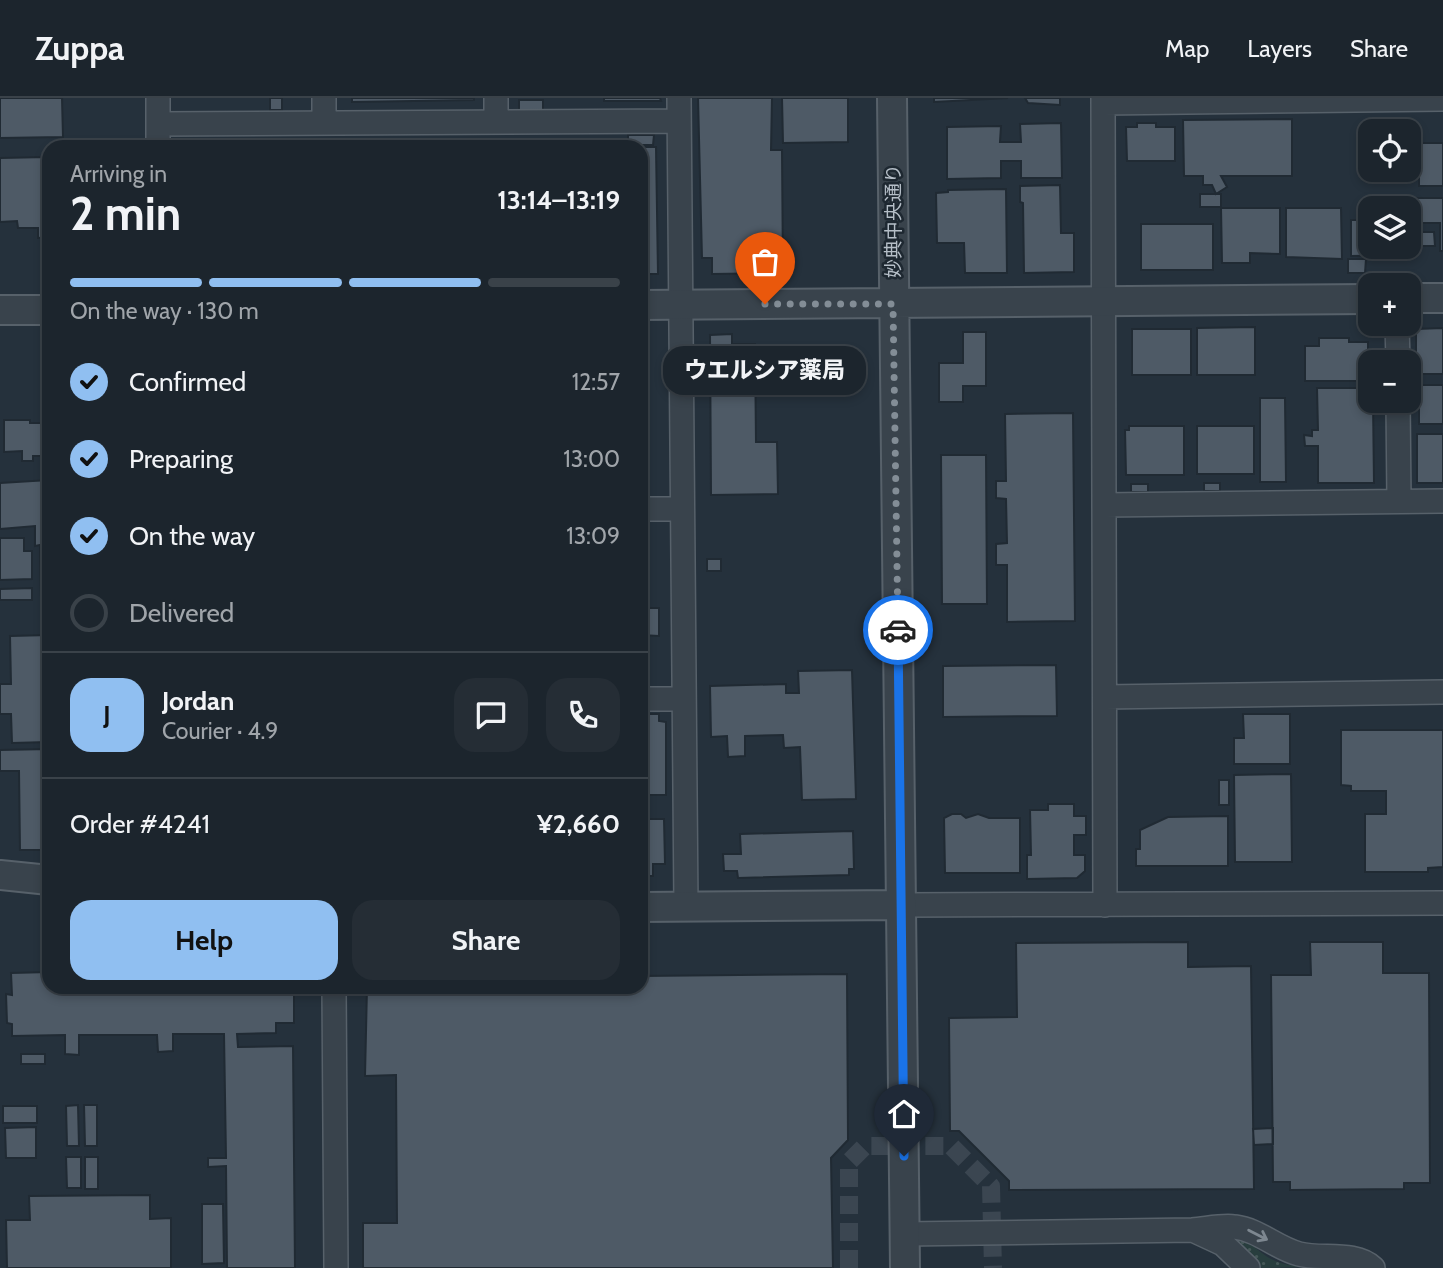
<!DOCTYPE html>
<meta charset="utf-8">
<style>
:root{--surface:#1c252d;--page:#252d35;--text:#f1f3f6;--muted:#a0a5aa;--line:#3a4249;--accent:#90bff1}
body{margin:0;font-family:Cabin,"Noto Sans JP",sans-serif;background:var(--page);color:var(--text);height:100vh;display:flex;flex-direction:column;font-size:26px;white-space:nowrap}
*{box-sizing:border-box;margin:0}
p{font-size:23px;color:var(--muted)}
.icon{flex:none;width:38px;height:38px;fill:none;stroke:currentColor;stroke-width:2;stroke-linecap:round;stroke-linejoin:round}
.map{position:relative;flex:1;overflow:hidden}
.sheet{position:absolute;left:42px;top:42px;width:606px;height:854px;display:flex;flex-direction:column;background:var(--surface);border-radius:21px;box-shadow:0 4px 10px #0003,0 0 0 2px var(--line)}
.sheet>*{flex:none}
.buttons{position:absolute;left:1358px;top:21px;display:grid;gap:14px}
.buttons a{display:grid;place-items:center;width:63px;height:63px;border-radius:14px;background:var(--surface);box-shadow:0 4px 10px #0003,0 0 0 2px var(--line);font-size:35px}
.pin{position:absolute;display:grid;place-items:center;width:60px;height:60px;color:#fff;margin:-72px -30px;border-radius:50% 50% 50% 0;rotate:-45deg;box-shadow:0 0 7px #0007}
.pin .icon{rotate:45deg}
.courier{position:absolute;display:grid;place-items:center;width:70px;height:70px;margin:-35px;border:5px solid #1a73e8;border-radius:50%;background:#fff;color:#222;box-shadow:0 2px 9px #0007}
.bubble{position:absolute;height:49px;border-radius:21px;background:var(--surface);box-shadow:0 4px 10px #0003,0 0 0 2px var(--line);font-size:23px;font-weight:800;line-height:49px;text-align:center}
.headline em{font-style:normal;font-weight:800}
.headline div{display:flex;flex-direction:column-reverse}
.headline{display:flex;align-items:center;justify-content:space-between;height:119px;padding:0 28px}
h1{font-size:46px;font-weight:800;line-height:52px}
.bar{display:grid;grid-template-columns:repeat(4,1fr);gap:10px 7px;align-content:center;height:84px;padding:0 28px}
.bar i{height:9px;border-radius:5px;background:var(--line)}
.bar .current{background:var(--accent)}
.bar p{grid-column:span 4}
.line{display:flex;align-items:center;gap:18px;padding:0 28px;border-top:2px solid var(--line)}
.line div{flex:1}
.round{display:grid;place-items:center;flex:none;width:74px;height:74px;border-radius:21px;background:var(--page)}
ol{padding:0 28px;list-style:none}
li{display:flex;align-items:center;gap:21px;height:77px}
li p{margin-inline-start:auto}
li .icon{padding:7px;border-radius:50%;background:var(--accent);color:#111;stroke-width:4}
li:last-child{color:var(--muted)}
li i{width:38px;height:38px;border:4px solid var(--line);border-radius:50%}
.primary-button{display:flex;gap:14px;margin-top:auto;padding:14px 28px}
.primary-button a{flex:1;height:80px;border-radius:21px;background:var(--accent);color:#111;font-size:28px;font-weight:800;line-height:80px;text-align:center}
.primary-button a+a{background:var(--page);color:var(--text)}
header{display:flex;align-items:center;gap:42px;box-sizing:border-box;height:98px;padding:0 35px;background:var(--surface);border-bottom:2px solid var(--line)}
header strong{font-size:33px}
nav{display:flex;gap:38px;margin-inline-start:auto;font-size:24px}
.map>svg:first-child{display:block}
.grass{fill:url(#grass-dots)}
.building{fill:#4e5a66;stroke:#202a33;stroke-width:2}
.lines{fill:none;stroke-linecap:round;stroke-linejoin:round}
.pedestrian-tunnel{stroke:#3b4651;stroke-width:18;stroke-dasharray:18 9;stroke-linecap:butt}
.minor-casing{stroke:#57616a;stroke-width:26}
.tertiary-casing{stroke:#57616a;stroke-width:32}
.minor{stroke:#39434c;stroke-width:23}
.tertiary{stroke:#39434c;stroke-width:28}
.oneway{stroke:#7d8790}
.done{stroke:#838d96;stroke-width:7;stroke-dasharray:0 12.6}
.route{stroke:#1a73e8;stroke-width:9}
.labels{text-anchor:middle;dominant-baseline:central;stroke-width:5;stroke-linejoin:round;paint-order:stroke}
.street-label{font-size:19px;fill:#b5bec7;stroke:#1e2831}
</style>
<header>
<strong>Zuppa</strong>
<nav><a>Map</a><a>Layers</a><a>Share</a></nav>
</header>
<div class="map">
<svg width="1443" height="1170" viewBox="0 0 1443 1170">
<defs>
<pattern id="grass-dots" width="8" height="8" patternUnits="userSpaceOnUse" patternTransform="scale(1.75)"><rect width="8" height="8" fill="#283e3e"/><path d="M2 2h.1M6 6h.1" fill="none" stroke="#455858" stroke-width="1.8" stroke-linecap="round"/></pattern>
</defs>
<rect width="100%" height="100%" fill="#25313c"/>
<!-- grass -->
<path class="grass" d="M1232,1140C1250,1142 1257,1153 1271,1161C1281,1166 1292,1168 1304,1169L1262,1170Z"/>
<!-- building -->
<path class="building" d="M0,0H62L63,39L0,40Z
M270,0H282V12H270Z
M352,0H474V2L352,4Z
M604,0H660L661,3H604Z
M698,0H772L771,52H782L783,175L712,176V160H702Z
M782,0H848V44L783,45Z
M934,0H1008L934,4Z
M1025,0H1060V7L1028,5Z
M519,2H543V12H519Z
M1292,21V78H1221L1227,89L1216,96L1212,87H1203V78H1184L1183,22Z
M1061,25L1062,80H1021V63H1001V80L947,81V29L1001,28L1000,44H1021L1020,26Z
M1137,25H1156V29H1175V63H1127L1126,29H1137Z
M628,37H654L653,47H628Z
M305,44H330L331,49H305Z
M1419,45H1443V88H1419Z
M635,49H656L658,176H640V49Z
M47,59L49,132L48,139L38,140V130H18L17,123L0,124V60Z
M1060,87L1061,135H1074V174L1024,175L1023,105L1020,104V88Z
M1006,91L1007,175H965L964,145H937L936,95L948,94V92Z
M1200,96H1221V109H1200Z
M1411,100H1443V153H1440V125H1412Z
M1221,110H1280V156L1250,155V165H1222Z
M1286,110H1341L1342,161L1286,159Z
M1351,122H1370V149H1406L1407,157L1351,158Z
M1141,126H1213V172H1141Z
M1420,134H1434L1435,148H1420Z
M1348,161H1366L1365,175H1348Z
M1255,229V277H1197V230Z
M1443,230V276H1416V231Z
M1132,231H1191V277H1132Z
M963,234H986V288H963V304H939V265H963Z
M732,236V246H755L756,344H777L778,396L711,397L710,237Z
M1319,240H1349V244H1368V257H1380V264H1370V283H1305V248H1319Z
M1419,287H1443V326H1419Z
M1317,290H1370V303H1373L1374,385H1318V348H1305L1304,337L1312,338V332H1318Z
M1260,300H1285L1286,384H1260Z
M1073,315L1075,523L1007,524V467H996V446L1007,445L1006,401L996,400V383H1006L1005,316Z
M4,322H30V325H49V358H33V363H22V353L4,354Z
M1129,328H1184V377H1126L1125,332H1129Z
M1197,328H1254V376H1197Z
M1417,336H1443V385H1417Z
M941,357H986L987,506H942Z
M49,382V498H41L40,447L35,448V428L0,431V385Z
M1204,385H1220V393H1204Z
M1131,386H1148V394H1131Z
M0,440H24V453H32V481L0,482Z
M707,461H721V473H707Z
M32,490V502H0V491Z
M640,510H659V538L640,537Z
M49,537V644L12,645L11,616H0V586H11L10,538Z
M1056,567L1057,618L943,619V568Z
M852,572L856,701L802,702L800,649L784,650L783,637L745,638V658L728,659L727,638L711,639L710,588L786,586V595H799L798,573Z
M640,616H659V623L666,624V697H640Z
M1243,616H1290V666H1234V640H1244Z
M1341,632H1443V769L1428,770V774H1365V716H1386V693H1351V688L1341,687Z
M49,651V752H20L19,673H0V652Z
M1291,676L1292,764H1235L1234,677Z
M1219,682H1229V707H1219Z
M1048,706H1074V718H1086V737H1074V757H1085V773L1077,780L1027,781V757H1031L1030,712H1048Z
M952,716H961L966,720L978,716L989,720H1020V775H945L944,720Z
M1228,718V768H1136V751H1140V732L1168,719Z
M640,721H664L665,766H653V778H640Z
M853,733L854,771H849V777L738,780L737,773H724L723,756H741L740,736Z
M1188,844V869L1251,868L1254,1091L1009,1092V1083L959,1033H950L949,920L1017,919L1016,845Z
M1310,844H1383V875H1429L1430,1085H1404V1091L1290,1092V1084H1273L1271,877H1311Z
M49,874V889H294V925H276V935L237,936L238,949L293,948L295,1170H227L226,1068L208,1069V1060H226L224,936H173V953L158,954L157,937H79V957L65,956V937L12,938V926L7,925L6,896L12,897L11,875Z
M847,876L848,1042L831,1060L833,1170H363V1125H397L396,977L365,978L367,889H640V878Z
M21,956H45V966H21Z
M78,1007L79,1048H67L66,1008Z
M84,1007H97V1048H85Z
M3,1008H37V1025H3Z
M36,1029V1060H6L5,1030Z
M1273,1030V1046L1254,1047L1253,1031Z
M66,1059H81V1090H67Z
M85,1059H98V1091H85Z
M150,1097V1121L171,1120V1170H7L6,1122H30L29,1098Z
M202,1106H223L224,1165L202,1166Z"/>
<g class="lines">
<!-- pedestrian-tunnel -->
<path class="pedestrian-tunnel" d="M849,1170V1064L865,1048H951L991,1088L993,1170"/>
<!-- minor casing -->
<g class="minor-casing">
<path id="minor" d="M158,0V49
M324,0V25
M496,0V24
M679,0L686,808
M1103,0L1105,807
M1103,5L1443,1
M158,26L679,23
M1397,226L1398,264
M1398,303L1399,403
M1104,407L1443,403
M640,411H682
M1105,599L1443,594
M640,601H684
M902,807L1443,805
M334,889L336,1170
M1195,1133L1223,1146L1248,1170
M905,1136L1192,1132C1206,1131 1222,1127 1235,1129C1259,1132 1276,1150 1299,1156C1322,1162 1355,1153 1373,1170"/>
</g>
<!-- tertiary casing -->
<g class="tertiary-casing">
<path id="tertiary" d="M892,0L905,1170
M1409,200H1443
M640,207L1370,201
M0,212H49
M0,777L49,782
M640,809L902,807"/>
</g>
<!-- minor -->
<use href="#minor" class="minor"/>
<!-- tertiary -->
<use href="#tertiary" class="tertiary"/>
</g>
<!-- one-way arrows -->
<defs><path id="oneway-shaft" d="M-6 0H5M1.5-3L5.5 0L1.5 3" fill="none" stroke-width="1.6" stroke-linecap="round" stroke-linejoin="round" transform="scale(1.75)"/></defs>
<use class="oneway" href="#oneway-shaft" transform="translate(1258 1137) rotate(27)"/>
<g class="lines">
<!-- done -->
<path class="done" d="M765,206H893L898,532"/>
<!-- route -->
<path class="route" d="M898,532L904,1058"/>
</g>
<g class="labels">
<!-- street labels -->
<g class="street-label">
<text transform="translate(893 123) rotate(-90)">妙典中央通り</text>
</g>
</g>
</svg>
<div class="buttons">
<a><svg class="icon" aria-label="locate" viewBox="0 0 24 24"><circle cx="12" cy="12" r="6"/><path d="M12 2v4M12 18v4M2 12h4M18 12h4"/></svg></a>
<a><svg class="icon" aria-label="layers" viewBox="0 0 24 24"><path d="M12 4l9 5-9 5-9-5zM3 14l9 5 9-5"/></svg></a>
<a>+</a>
<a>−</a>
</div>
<div class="pin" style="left:765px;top:206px;background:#ea580c"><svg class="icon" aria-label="bag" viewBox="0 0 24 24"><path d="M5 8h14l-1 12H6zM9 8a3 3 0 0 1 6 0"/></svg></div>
<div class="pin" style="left:904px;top:1058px;background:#1f2937"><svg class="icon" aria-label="home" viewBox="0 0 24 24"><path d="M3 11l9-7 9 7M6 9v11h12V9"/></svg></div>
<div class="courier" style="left:898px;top:532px"><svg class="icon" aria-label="car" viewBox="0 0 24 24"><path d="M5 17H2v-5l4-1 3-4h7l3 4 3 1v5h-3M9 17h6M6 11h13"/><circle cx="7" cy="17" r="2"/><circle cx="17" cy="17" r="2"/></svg></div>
<div class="bubble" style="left:663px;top:248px;width:203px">ウエルシア薬局</div>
<section class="sheet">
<div class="headline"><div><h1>2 min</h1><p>Arriving in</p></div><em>13:14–13:19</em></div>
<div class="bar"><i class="current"></i><i class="current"></i><i class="current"></i><i></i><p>On the way · 130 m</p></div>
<ol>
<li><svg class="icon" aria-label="check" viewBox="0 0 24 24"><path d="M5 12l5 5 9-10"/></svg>Confirmed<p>12:57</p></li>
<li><svg class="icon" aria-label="check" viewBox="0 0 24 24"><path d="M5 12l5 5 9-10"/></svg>Preparing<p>13:00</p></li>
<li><svg class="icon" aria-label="check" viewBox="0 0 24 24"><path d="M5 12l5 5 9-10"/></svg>On the way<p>13:09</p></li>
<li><i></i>Delivered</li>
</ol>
<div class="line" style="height:126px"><b class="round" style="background:var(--accent);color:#111">J</b><div><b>Jordan</b><p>Courier · 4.9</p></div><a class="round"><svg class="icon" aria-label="chat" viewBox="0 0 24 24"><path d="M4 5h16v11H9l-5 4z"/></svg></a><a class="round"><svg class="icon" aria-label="phone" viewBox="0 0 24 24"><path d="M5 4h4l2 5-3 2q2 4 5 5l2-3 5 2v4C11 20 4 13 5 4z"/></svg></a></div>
<div class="line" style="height:91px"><div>Order #4241</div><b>¥2,660</b></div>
<div class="primary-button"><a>Help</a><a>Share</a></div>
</section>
</div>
